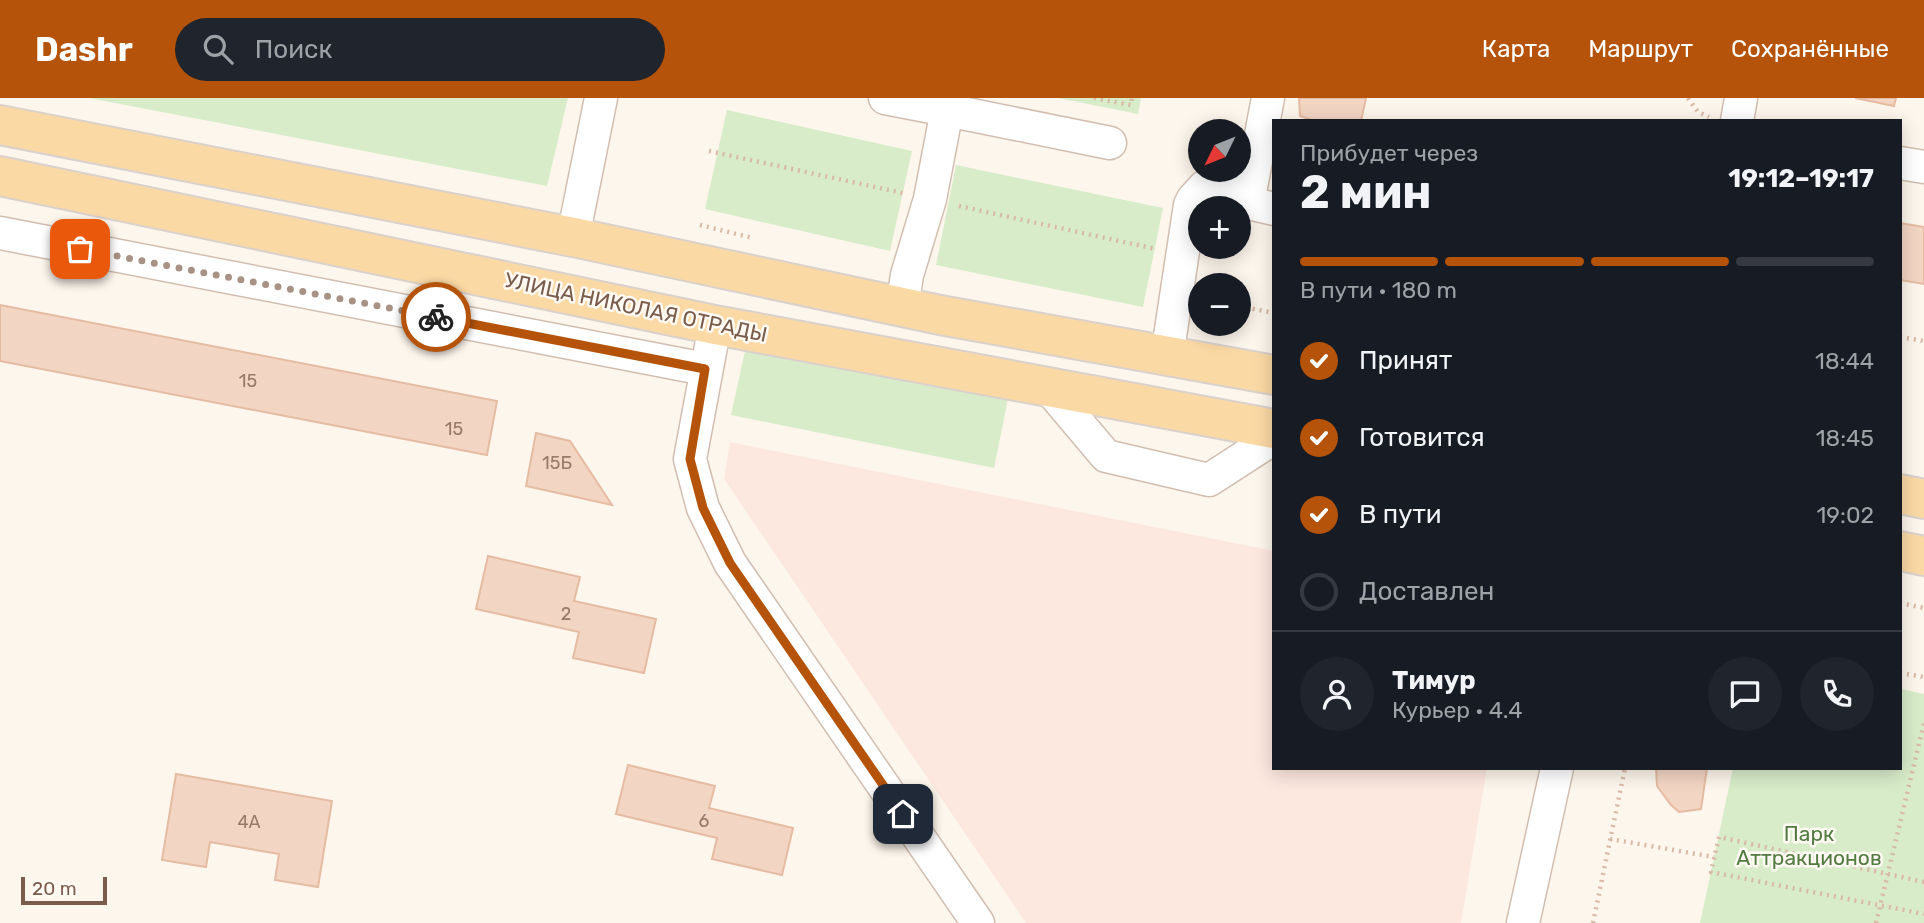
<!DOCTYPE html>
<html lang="ru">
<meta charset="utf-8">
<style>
:root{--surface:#171b24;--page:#20242c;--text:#f1f3f6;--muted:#9ea1a6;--line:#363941;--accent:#b45309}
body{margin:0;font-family:Rubik,sans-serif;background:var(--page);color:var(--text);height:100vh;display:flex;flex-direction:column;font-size:26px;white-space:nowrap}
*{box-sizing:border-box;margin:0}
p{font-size:23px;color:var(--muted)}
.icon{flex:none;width:38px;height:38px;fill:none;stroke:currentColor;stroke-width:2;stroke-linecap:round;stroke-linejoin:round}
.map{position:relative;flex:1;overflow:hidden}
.sheet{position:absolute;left:1272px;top:21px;width:630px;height:651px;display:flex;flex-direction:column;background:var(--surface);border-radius:0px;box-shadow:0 4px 18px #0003}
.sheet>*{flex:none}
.needle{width:46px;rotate:227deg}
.controls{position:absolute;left:1188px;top:21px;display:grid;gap:14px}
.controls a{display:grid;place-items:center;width:63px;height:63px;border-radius:50%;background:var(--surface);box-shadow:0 4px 18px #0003;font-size:35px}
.scale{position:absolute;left:21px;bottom:18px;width:86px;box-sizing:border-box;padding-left:7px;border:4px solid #7a5c4d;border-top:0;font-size:19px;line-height:24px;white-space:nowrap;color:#7a5c4d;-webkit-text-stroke:5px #fffaf3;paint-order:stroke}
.pin{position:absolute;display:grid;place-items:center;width:60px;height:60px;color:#fff;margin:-30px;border-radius:14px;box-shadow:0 4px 10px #0006}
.courier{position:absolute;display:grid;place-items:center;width:70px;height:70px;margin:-35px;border:5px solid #b45309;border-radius:50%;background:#fff;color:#222;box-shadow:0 2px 9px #0007}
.headline em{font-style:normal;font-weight:700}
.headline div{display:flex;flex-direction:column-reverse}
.headline{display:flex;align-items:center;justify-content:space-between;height:119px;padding:0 28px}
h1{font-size:46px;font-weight:700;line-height:52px}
.bar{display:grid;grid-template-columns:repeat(4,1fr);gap:10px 7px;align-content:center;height:84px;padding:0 28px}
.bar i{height:9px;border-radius:5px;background:var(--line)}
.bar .current{background:var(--accent)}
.bar p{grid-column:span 4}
.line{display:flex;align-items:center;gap:18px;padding:0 28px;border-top:2px solid var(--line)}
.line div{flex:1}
.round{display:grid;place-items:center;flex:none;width:74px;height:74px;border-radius:37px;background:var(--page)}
ol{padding:0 28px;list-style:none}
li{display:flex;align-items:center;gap:21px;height:77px}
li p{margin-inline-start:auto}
li .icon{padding:7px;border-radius:50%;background:var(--accent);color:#fff;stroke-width:4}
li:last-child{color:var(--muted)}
li i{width:38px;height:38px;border:4px solid var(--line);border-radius:50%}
header{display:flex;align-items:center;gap:42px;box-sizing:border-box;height:98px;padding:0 35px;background:var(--accent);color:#fff}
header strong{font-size:33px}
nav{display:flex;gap:38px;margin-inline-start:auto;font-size:24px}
.search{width:490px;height:63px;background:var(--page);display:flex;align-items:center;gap:18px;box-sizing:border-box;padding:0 24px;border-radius:38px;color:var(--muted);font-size:26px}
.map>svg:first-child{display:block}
.commercial{fill:#fde8e0}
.green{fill:#d8ecc9}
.building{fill:#f3d5c3;stroke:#e6bba3;stroke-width:2}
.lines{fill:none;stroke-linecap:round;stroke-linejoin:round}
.minor-casing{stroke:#d1beb0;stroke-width:35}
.major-casing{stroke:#dad1cd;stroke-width:42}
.path{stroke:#d9b8a5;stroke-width:4.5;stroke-dasharray:2 5;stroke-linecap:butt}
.minor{stroke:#fff;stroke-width:32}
.major{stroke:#fbd9a5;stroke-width:38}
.done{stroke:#a89285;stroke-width:7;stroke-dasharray:0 12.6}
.route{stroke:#b45309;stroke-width:9}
.labels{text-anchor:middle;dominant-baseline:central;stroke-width:5;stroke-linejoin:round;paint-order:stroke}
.number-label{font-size:18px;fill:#987a6a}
.street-label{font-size:21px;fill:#7a5c4d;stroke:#fffaf3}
.park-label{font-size:21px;fill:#537a41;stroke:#fffaf3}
</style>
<header>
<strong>Dashr</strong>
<div class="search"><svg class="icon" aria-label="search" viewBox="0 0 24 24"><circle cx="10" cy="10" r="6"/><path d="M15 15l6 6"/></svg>Поиск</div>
<nav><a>Карта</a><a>Маршрут</a><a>Сохранённые</a></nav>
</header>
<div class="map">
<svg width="1924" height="825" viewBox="0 0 1924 825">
<rect width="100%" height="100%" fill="#fdf6ec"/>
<!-- commercial -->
<path class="commercial" d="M730,344L1274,453V670H1487L1461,825H1026L724,381Z"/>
<!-- green -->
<path class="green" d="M89,0H568L547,88Z
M1058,0H1141L1138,16Z
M727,12L912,53L890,153L705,111Z
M956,67L1163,110L1143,209L936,167Z
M746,248L1008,301L994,370L731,317Z
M1901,591L1924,596V825H1700L1733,670H1900Z"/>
<!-- building -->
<path class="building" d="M1299,0H1366L1361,23H1315L1300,18Z
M1855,0H1896L1894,8Z
M1900,125L1924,129V186L1900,182Z
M0,207L497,303L487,357L0,263Z
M536,335L570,343L612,407L526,388Z
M488,458L580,479L574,503L656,521L644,575L573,560L579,534L476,511Z
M628,667L715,688L709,710L793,730L782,777L712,761L717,740L616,716Z
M1656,670H1707L1701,711L1679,714L1671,707L1657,688Z
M176,676L332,703L318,789L275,782L279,756L210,744L206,769L162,762Z"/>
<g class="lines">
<!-- minor casing -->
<g class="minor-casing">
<path id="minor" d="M885,0L947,12L930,101L907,177L902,209
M947,12L1110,45
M1737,23L1741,0
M1900,65L1924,69
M1248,105L1268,0
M0,135L705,271
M573,139L601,0
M715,227L690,361L703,410L730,465L978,825
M1167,258L1190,107L1193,101L1204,89L1224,87L1248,105L1274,111
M1047,288L1106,358L1209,382L1274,340
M1523,825L1557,670"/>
</g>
<!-- major casing -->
<g class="major-casing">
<path id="major" d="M0,27L573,139L940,217L1274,277
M0,78L715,227L1274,331
M1900,396L1924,401
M1900,453L1924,458"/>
</g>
<!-- path -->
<path class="path" d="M1094,0L1131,7L1132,0
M1688,0L1698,14L1709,19
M709,53L903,95
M959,108L1156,151
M700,127L753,140
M1239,208L1274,215
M1900,239L1924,243
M1900,505L1924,510
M1900,575L1924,579
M1610,741L1714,759
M1924,784L1719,739L1711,774L1924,816
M1593,825L1625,670
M1876,825L1924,625"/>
<!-- minor -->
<use href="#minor" class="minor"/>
<!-- major -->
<use href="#major" class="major"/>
</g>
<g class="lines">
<!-- done -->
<path class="done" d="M80,151L436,219"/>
<!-- route -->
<path class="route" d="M436,219L705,271L690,361L703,410L730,465L903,716"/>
</g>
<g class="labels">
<!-- number labels -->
<g class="number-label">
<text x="248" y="283">15</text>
<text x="454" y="331">15</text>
<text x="557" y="365">15Б</text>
<text x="566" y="516">2</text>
<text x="704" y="723">6</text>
<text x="249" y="724">4А</text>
</g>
<!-- street labels -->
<g class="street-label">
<text transform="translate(636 209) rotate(12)">УЛИЦА НИКОЛАЯ ОТРАДЫ</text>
</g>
<!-- park labels -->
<g class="park-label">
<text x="1809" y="735">Парк<tspan x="1809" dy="24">Аттракционов</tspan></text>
</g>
</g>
</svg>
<div class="controls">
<a><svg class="needle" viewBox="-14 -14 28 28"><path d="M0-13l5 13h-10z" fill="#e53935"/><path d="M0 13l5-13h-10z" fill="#9ea1a6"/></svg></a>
<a>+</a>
<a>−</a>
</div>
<div class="scale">20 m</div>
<div class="pin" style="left:80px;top:151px;background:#ea580c"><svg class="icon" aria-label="bag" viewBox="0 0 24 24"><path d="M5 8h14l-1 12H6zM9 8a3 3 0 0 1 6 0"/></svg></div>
<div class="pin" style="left:903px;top:716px;background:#1f2937"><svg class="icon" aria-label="home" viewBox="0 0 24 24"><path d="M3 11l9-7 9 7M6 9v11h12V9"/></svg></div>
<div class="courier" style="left:436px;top:219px"><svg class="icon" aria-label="bike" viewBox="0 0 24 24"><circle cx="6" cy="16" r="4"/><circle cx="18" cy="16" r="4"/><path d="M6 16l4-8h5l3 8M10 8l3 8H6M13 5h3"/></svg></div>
<section class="sheet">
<div class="headline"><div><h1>2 мин</h1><p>Прибудет через</p></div><em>19:12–19:17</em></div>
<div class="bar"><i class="current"></i><i class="current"></i><i class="current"></i><i></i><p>В пути · 180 m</p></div>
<ol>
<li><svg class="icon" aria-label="check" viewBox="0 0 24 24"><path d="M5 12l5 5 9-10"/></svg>Принят<p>18:44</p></li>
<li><svg class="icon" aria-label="check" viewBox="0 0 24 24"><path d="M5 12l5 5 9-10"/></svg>Готовится<p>18:45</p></li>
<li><svg class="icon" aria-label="check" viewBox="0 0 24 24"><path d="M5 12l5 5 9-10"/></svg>В пути<p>19:02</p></li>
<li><i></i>Доставлен</li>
</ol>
<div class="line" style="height:126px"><a class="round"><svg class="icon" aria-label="person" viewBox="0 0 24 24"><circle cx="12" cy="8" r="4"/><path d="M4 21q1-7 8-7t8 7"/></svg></a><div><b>Тимур</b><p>Курьер · 4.4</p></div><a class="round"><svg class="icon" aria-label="chat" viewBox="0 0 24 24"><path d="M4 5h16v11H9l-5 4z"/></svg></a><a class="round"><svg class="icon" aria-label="phone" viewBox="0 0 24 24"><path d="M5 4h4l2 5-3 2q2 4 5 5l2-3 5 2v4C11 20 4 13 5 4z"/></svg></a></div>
</section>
</div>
